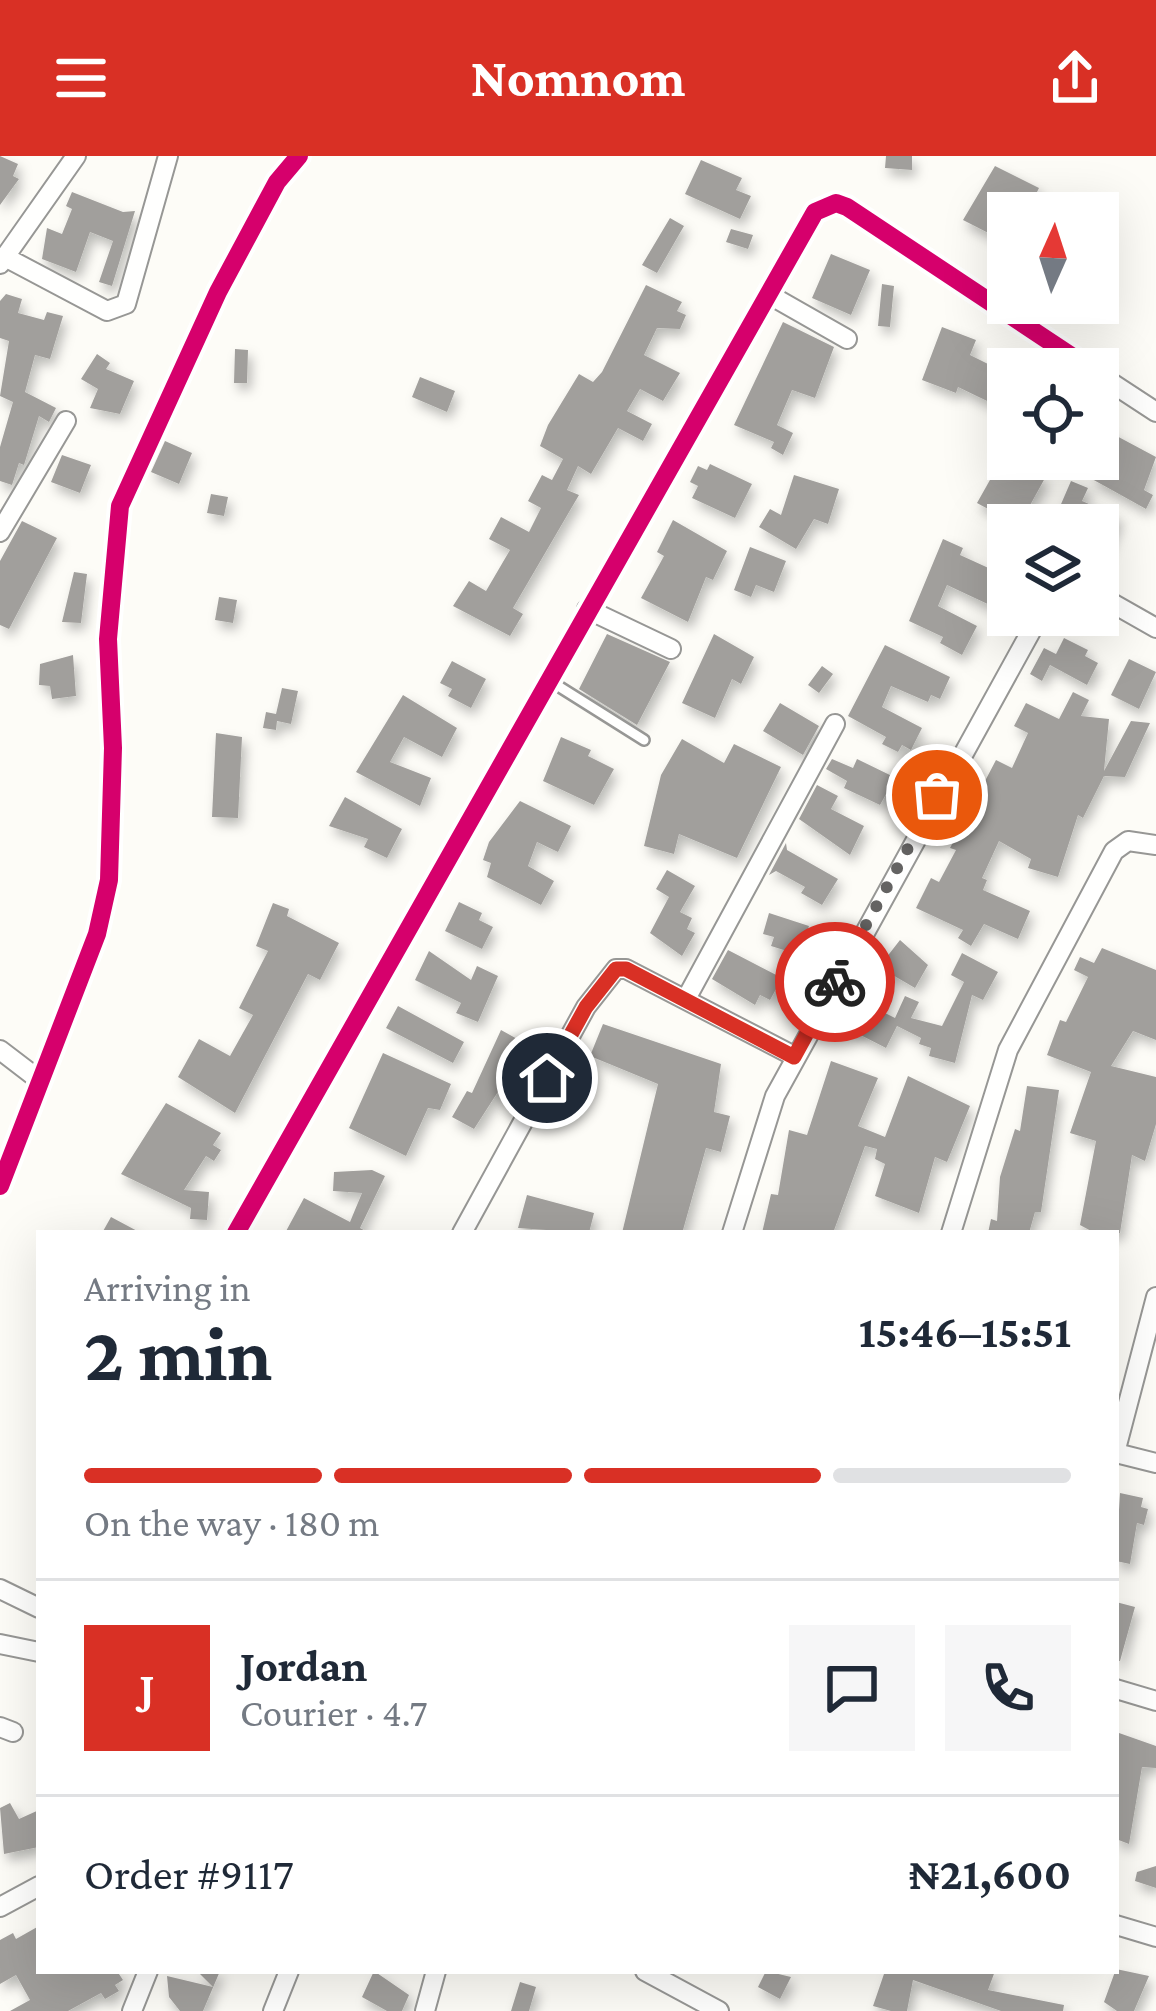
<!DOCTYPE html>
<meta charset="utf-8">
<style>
:root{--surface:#fff;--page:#f6f6f7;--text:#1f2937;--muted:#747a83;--line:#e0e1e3;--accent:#d93025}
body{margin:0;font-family:"Crimson Pro",serif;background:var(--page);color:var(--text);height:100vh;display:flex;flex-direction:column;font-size:45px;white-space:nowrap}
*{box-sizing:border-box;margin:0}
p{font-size:39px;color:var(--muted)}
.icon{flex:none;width:66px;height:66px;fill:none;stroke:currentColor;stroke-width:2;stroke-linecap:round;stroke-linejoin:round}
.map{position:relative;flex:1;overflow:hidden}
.side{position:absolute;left:36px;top:1074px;width:1083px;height:744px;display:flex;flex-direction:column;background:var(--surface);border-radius:0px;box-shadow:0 12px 48px #0002}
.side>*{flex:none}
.needle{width:78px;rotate:3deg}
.fabs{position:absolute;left:987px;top:36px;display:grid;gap:24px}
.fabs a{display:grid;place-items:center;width:132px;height:132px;border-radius:0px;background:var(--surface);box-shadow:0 12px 48px #0002;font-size:60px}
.pin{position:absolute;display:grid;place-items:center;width:102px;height:102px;color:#fff;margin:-51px;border:6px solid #fff;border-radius:50%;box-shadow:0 3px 12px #0007}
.courier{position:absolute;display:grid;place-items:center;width:120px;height:120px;margin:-60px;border:9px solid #d93025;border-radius:50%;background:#fff;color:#222;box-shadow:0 3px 15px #0007}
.summary em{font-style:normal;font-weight:700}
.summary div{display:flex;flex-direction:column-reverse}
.summary{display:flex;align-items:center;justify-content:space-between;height:204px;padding:0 48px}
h1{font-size:78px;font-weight:700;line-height:90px}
.bar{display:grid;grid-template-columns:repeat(4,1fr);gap:18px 12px;align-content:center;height:144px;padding:0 48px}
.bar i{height:15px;border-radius:9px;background:var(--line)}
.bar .active{background:var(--accent)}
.bar p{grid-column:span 4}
.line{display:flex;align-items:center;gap:30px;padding:0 48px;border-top:3px solid var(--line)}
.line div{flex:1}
.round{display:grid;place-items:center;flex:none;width:126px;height:126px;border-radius:0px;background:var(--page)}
header{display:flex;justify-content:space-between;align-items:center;height:156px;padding:0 48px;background:var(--accent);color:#fff;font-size:54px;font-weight:700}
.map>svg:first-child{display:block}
.building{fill:#a19f9c;filter:url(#shadow)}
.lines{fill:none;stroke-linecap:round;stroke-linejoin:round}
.lane-casing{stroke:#979795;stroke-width:14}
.street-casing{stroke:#979795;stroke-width:22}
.lane{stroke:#fffffe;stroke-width:9}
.street{stroke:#fffffe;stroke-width:18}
.cycleway-casing{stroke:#fff;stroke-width:26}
.cycleway{stroke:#d6006c;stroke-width:18}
.done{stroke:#646362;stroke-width:12;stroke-dasharray:0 21.6}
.route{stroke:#d93025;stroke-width:15}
</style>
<header><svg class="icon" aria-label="menu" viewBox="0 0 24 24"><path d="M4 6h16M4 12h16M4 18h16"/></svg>Nomnom<svg class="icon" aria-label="share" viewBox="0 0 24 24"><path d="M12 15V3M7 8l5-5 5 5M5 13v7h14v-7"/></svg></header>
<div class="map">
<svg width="1156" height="1855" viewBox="0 0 1156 1855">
<defs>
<filter id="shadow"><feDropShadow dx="4" dy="7" stdDeviation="6" flood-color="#0004"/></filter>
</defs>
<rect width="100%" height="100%" fill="#fdfcf7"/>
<!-- building -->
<path class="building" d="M0,0L18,8L13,20L19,23L0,49Z
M886,0H912V14L885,12Z
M701,4L742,22L736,34L751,40L740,63L685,38Z
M995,10L1039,32L1033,44L1057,57H1008V87L963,64Z
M72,36L123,56L135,55L112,130L99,126L113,85L90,76L76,116L42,103L47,72L62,78L72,53L66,50Z
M670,62L684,70L657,117L642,109Z
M731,73L753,79L748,93L726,86Z
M831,98L870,114L851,159L812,142Z
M882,128L894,130L890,171L878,170Z
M646,129L682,146L677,155L686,159L680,173L657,172L644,199L680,217L663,245L640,233L627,255L652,268L643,285L618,272L591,318L578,310L567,334L579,339L513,452L523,458L510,480L453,450L469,425L486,435L510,394L489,383L501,361L529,376L541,352L528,345L542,319L552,324L563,303L540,290L548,269L579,218L593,226L602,216Z
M6,138L22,143L18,157L44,164L47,156L63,160L50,203L35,199L25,236L56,252L49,266L39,260L24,309L19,307L12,329L0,325V291L13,246L0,240L9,185L0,182V145Z
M783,166L834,191L815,242L792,234L777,269L793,277L783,299L771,292L774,286L734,269Z
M942,171L976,184L970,199L1008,218V255L958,231L956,237L922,224Z
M235,193L248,194L247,227H234Z
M97,198L110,207L106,213L134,225L120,258L90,252L98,233L81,223Z
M420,221L455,235L447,256L412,241Z
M1098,270L1156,301L1144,334L1153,339L1146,353L1092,323L1100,307Z
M165,285L192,297L179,328L151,316Z
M62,299L91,309L80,337L51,326Z
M1004,299L1045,322L1023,362L1007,353L1003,361L977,347Z
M710,308L752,328L735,362L692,342L698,330L690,326L698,310L707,314Z
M794,319L839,333L828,368L814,363L796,393L759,371L770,353L781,359Z
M1071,325L1088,332L1082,345L1119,361L1098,409V369H1052Z
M211,338L228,341L224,360L207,357Z
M673,364L727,395L713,424L706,421L688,466L641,442L664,400L657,396Z
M22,365L57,382L9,473L0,469V405Z
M943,383L963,392L960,399L1006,420L992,450L947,429L938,450L977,470L962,499L940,487L943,481L909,465Z
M750,391L786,405L774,436L756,429L751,441L734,434Z
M74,416L87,418L81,467L62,466Z
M219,441L237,444L233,467L215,464Z
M607,478L670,506L637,569L579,533Z
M714,478L754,501L741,528L732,523L715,562L682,547Z
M1064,482L1088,494L1085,500L1098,507L1087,529L1050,509L1042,525L1030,518L1044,492L1056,498Z
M885,489L950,521L940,543L931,539L928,546L891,530L882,551L922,572L911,594L902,589L898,596L882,588L886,581L848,560Z
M73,499L76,540L52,543L50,530L39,529L40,508Z
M1129,503L1156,516L1139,553L1111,539Z
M452,505L486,523L471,552L448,540L452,533L440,527Z
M822,510L833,518L819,537L808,529Z
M282,532L298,535L291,568L277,565L276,574L263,572L266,556L276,558Z
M1073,536L1089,544L1081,560L1109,563L1104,615L1131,565L1150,567L1125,621L1104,620L1083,662L1078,659L1058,721L1028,712L1031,703L999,685L982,722L987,724L983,734L1030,755L1018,783L984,768L971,790L958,782L963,774L916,752L931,722L939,726L956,694L950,692L996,604L1012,612L1028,577L1014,570L1026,547L1059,563Z
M403,539L457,572L442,601L404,581L390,606L431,622L420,650L356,616Z
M780,547L819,570L803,599L763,575Z
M216,577L242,581L238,662L212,661Z
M561,581L591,594L588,600L614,613L594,649L543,625Z
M682,583L724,607L734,588L781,611L737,702L679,678L674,698L644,690L661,619Z
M832,603L853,612L857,603L894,621L891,627L906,634L900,645L886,638L880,649L844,632L847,625L826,613Z
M817,629L838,640L831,653L864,670L850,699L799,663Z
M345,641L402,673L387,702L364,691L368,683L329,670Z
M520,645L571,670L558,696L537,686L528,710L554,725L541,749L487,721L491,707L483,704L489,686Z
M786,687L787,694L838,723L822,749L801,737L805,731L776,715L769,719Z
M667,714L695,730L680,756L692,762L687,773L695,777L682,800L650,777L669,741L656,733Z
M459,746L482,757L479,764L493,771L482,793L445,775Z
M273,747L289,753L287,760L339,787L320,824L308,818L235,957L178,921L199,883L230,900L253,859L239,852L268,795L256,790Z
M769,757L809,770L800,799L771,790L774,781L763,778Z
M900,784L928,809L915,832L879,811Z
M1102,792L1156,814V884L1133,875L1111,910L1156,921V968L1145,1005L1132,999L1120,1077H1095L1080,1069L1096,985L1070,977L1091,916L1047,899L1060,864L1066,866L1088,821L1074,814L1080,801L1094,807Z
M728,794L782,822L770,844L760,839L755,849L712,823Z
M429,795L471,824L477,810L498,820L478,866L456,857L461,847L415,824Z
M962,797L998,816L983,844L972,839L955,907L929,900L931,892L919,888L921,882L897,870L886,892L847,872L861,845L895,862L905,840L919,846L911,862L942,870L964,826L951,819Z
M398,850L464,886L453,907L386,872Z
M603,868L721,908L714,956L730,960L721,996L706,992L683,1074L677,1077H622L658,928L590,900Z
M501,874L528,889L474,973L452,961L467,935L472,937Z
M383,897L451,928L440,954L428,952L406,1000L349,972Z
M831,905L878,922L858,970L885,981L908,920L970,950L947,1006L935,1001L919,1057L875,1040L885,1008L875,1003L877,993L865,990L833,1077H762L771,1038L778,1039L789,974L807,979Z
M1027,930L1059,934L1041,1056H1035L1029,1077H988L991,1063L997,1065L1000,1021L1015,973L1020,975Z
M166,947L221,977L213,989L221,994L214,1005L206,1000L184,1034L209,1036L207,1064L190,1063L191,1052L121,1018Z
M372,1014L385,1020L360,1072L369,1077H285L304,1042L350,1066L362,1037L333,1035L334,1016Z
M527,1039L594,1057L589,1077L518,1072Z
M111,1061L141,1077H102Z
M1120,1337L1143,1342L1141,1351L1148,1353L1144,1369L1137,1367L1130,1408L1116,1405Z
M1116,1446L1135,1451L1120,1505H1116Z
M1119,1577L1156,1590V1612L1142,1611L1129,1688L1116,1683Z
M10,1647L19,1663L39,1654V1691L4,1698L0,1652Z
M1156,1710V1732L1135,1725L1137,1716Z
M39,1770V1815H117L123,1824L115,1829L119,1835L105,1843L101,1837L68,1855H10L30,1844L16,1819L0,1828V1784L13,1777L16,1783Z
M1116,1813L1149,1820L1134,1855H1117L1104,1846Z
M197,1815H220L203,1855H180L169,1841L167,1820L213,1831Z
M374,1815L409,1839L402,1855H387L362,1841Z
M766,1815L791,1821L780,1843L758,1831Z
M885,1815H995L988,1834L1064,1849L1063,1855H1001L913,1824L907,1855H891L873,1850Z
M520,1826L536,1831L529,1855H511Z"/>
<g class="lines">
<!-- lane casing -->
<g class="lane-casing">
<path id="lane" d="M547,523L644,584"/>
</g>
<!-- street casing -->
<g class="street-casing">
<path id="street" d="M5,101L107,155L126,148L168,0
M0,108L76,0
M768,138L847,183
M1098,218L1156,256
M0,376L66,265
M1098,439L1156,472
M587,453L671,493
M686,843L835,568
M0,894L38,923
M0,1030L97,778L109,724L113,592L108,483L120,350L218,136L277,26L299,0
M236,1077L815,56L836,47L847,51L1091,213
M462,1077L586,851L616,813H626L794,900
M732,1077L775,940L1040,459
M951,1077L1008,894L1114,695L1128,685L1156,689
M1116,1293L1156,1141
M1116,1297L1156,1307
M0,1433L39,1452
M0,1488L39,1496
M1116,1533L1156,1545
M0,1571L13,1576
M0,1751L39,1730
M1116,1769L1156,1781
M645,1815L719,1855
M132,1855L148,1815
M273,1855L289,1815
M425,1855L436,1815"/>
</g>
<!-- lane -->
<use href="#lane" class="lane"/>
<!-- street -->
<use href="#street" class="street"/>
<!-- cycleway casing -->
<g class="cycleway-casing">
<path id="cycleway" d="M0,1030L97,778L109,724L113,592L108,483L120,350L218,136L277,26L299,0
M236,1077L815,56L836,47L847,51L1091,213"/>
</g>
<!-- cycleway -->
<use href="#cycleway" class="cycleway"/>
</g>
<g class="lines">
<!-- done -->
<path class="done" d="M835,826L937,639"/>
<!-- route -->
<path class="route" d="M547,922L586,851L616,813H626L794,901L835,826"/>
</g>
</svg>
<div class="fabs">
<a><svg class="needle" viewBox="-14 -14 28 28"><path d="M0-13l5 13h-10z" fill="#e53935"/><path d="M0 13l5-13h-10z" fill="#747a83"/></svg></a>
<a><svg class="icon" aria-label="locate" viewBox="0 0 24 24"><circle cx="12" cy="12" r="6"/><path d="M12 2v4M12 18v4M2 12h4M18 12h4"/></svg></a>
<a><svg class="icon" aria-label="layers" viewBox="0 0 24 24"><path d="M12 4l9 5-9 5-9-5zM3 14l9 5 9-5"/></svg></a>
</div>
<div class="pin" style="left:937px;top:639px;background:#ea580c"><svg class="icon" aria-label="bag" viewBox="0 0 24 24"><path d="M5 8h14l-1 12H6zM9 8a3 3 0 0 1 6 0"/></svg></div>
<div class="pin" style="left:547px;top:922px;background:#1f2937"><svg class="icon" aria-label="home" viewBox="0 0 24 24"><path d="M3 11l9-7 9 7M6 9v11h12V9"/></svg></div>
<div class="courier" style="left:835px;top:826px"><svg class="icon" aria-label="bike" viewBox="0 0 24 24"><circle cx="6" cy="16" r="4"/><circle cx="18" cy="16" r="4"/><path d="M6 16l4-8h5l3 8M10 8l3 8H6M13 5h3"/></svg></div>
<section class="side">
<div class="summary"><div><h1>2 min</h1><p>Arriving in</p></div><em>15:46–15:51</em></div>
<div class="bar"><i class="active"></i><i class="active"></i><i class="active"></i><i></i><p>On the way · 180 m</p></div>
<div class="line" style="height:216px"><b class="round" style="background:var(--accent);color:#fff">J</b><div><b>Jordan</b><p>Courier · 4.7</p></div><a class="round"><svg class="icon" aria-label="chat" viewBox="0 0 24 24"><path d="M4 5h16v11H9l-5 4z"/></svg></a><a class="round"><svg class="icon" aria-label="phone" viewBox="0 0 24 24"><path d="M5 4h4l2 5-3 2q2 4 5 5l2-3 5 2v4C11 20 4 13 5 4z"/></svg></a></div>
<div class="line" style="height:156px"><div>Order #9117</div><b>₦21,600</b></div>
</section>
</div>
